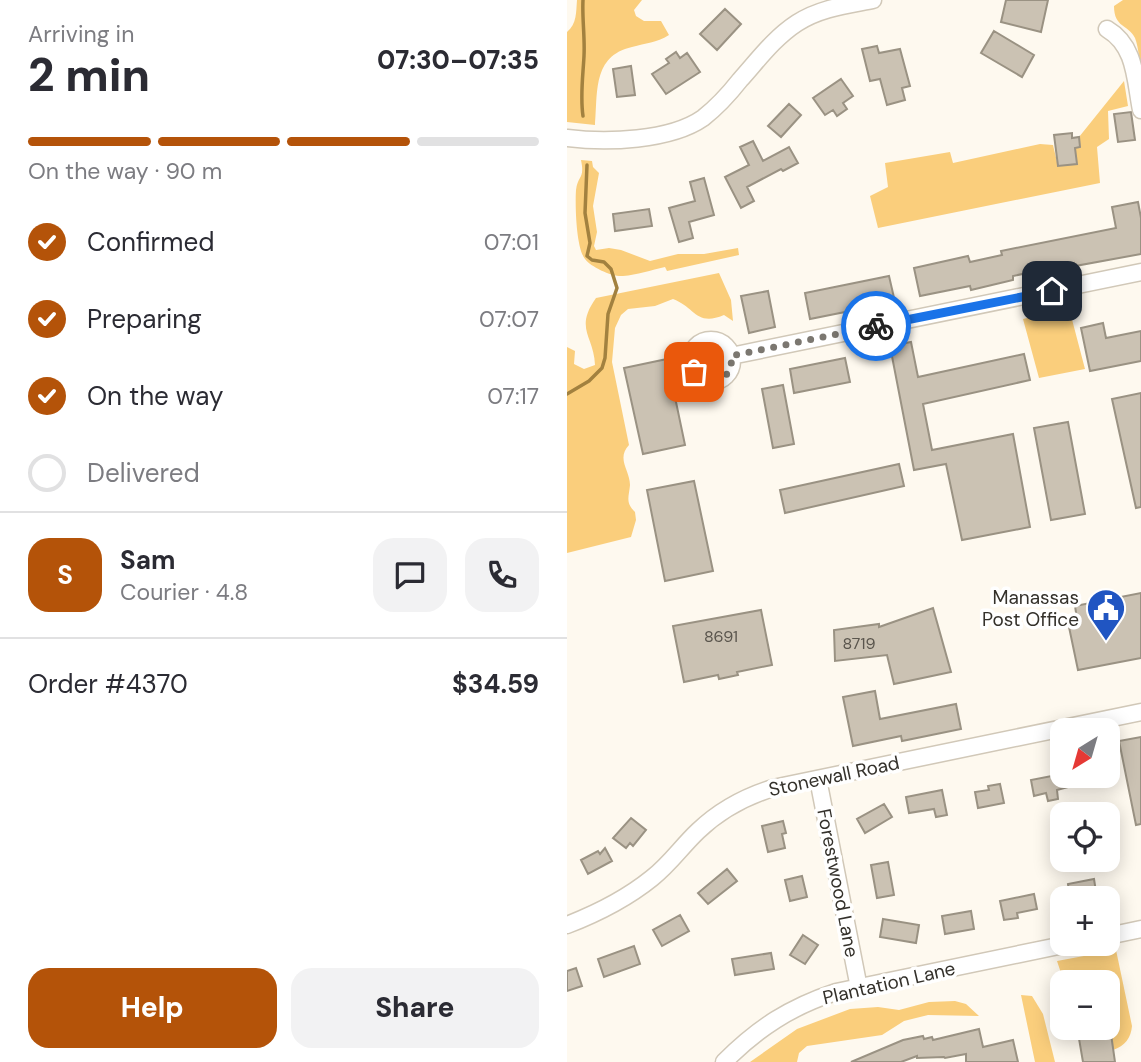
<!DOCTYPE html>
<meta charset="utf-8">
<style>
:root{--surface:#fff;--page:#f2f2f3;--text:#2b2b33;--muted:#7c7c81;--line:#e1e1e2;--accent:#b45309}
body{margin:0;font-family:"DM Sans",sans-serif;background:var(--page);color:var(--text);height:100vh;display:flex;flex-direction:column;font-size:26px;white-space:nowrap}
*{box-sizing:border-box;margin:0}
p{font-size:23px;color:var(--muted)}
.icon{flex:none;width:38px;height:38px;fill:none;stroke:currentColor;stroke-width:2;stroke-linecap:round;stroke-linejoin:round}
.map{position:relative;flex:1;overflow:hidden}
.sheet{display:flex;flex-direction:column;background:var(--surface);width:567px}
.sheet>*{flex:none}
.needle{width:46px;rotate:217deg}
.tools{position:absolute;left:483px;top:718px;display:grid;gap:14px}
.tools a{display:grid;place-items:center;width:70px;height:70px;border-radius:14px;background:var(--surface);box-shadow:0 4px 18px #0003;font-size:35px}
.pin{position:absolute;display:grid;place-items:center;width:60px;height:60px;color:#fff;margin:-30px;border-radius:14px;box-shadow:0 4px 10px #0006}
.courier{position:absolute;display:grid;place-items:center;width:70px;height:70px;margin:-35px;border:5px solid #1a73e8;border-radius:50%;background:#fff;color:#222;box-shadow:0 2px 9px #0007}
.overview em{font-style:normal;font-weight:800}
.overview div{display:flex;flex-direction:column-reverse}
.overview{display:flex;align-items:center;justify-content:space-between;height:119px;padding:0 28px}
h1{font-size:46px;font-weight:800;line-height:52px}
.bar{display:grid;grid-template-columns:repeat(4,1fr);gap:10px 7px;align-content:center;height:84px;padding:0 28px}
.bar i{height:9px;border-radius:5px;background:var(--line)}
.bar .current{background:var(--accent)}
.bar p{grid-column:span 4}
.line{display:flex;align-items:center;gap:18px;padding:0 28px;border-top:2px solid var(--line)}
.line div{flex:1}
.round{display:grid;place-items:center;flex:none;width:74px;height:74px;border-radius:21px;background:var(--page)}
ol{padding:0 28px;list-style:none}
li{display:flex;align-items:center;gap:21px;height:77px}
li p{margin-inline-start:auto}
li .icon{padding:7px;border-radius:50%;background:var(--accent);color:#fff;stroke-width:4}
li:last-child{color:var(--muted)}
li i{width:38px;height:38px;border:4px solid var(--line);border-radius:50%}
.primary-button{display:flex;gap:14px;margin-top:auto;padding:14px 28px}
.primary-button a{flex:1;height:80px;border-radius:21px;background:var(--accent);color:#fff;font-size:28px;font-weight:800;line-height:80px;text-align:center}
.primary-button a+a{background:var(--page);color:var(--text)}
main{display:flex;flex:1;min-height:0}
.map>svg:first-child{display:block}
.green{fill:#face7c}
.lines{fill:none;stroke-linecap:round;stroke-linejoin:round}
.stream{stroke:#a2813f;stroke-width:3.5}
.building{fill:#cbc2b3;stroke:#9a9283;stroke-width:2}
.minor-casing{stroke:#d1c8b8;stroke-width:19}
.minor{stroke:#fff;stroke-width:16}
.done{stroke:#7b7770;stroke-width:7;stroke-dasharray:0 12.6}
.route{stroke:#1a73e8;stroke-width:9}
.labels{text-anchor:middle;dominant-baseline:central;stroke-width:7;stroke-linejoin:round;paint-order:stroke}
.number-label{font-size:16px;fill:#5a554d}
.poi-label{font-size:19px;fill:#34312b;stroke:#fff;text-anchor:end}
.street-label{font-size:19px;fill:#34312b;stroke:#fff}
</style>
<main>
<section class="sheet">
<div class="overview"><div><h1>2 min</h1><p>Arriving in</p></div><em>07:30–07:35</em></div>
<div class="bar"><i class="current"></i><i class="current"></i><i class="current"></i><i></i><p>On the way · 90 m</p></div>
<ol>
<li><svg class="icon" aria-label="check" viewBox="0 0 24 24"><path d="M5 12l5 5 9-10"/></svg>Confirmed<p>07:01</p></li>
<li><svg class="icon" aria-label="check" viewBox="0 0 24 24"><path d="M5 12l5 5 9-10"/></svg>Preparing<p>07:07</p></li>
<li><svg class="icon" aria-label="check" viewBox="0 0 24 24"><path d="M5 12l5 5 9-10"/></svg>On the way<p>07:17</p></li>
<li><i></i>Delivered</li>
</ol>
<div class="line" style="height:126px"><b class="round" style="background:var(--accent);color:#fff">S</b><div><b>Sam</b><p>Courier · 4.8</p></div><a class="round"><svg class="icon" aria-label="chat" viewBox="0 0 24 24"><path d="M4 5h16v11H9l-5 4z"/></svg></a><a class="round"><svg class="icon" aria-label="phone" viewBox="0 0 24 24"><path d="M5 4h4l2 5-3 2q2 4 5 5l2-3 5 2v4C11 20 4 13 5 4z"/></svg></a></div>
<div class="line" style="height:91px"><div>Order #4370</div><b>$34.59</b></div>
<div class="primary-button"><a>Help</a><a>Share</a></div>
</section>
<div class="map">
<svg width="574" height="1062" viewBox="0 0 574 1062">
<rect width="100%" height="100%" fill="#fef9ef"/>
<!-- green -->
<path class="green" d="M10,0H75L67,10L69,16L77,21H94L102,35C89,43 79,43 65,47C25,56 31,93 28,125L0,122V32C10,24 9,12 10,0Z
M556,0H574V72C572,62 572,48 568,38C561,24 547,28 547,6Z
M557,81L561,106L541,111L542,139L530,147L533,183L311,228L303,196L321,187L318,163L383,152L386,163L473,144L486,145L491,166L508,148L513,147L512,137Z
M14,160L25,161L26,167L32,173L26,206L30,232L27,246L29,250L42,248L54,250L83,261L111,254H137L171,248L172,255L100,271L98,267C84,270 70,275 56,276C45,277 24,267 18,259C9,248 8,205 9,190C11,175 18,179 14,160Z
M152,273L164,300L166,321L157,315C129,327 128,307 106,299L88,306L61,309L54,315L48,328L45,362L62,445C49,459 63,470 63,485C62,497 58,502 68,512L69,520L64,537L0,553V347L8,351L7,364L17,369L28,365C27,336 7,329 29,298Z
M502,308L518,369L472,378L456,319Z
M549,950L565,1026C564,1038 558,1046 546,1050L541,1016V982H497L490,961Z
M454,995L465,996L476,1014L488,1062H468Z
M388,1001L399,1004L412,1016L361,1015L337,1021L315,1035L240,1046L232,1053L230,1062H183L230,1029L283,1009L311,1007L332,1010L362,1002Z"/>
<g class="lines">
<!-- stream -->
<path class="stream" d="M16,116C13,96 16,76 17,56C18,37 15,18 16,0
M0,394L22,381L35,368L38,358L41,314L50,288L44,269L37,262L25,260L20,256L23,243L18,213L20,165"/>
</g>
<!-- building -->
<path class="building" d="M439,0H481L474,32L434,22Z
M158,9L174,24L150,50L133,34Z
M427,31L467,55L455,77L414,53Z
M310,46L312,53L333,49L343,86L335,88L338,100L320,105L313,79L303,81L295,49Z
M109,52L113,58L120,53L133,72L99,94L85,74L102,63L99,59Z
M64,66L68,95L50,97L46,69Z
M274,79L286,96L276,103L280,109L270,116L266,110L258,115L246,98Z
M222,104L234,115L214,137L201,126Z
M564,112L568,140L551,142L547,114Z
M505,133V138L512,137L513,147L508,148L510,164L491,166L487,135Z
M186,141L196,161L222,147L231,163L216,171L214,169L180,187L187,201L174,208L158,177L182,165L173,147Z
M137,178L147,215L122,222L126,238L112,242L102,208L128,201L123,182Z
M571,202L574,218V254L508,266L507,263L446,276V280L404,290L403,286L353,296L347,268L401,256L403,262L435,255L434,251L549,228L545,207Z
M82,209L85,226L48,231L46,214Z
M322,276L328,302L243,319L238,293Z
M201,291L208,327L182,333L174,296Z
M536,323L539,338L574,331V361L523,371L514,328Z
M344,342L351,377L457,354L463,380L356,404L365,450L446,434L463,527L395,540L379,464L347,470L323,346Z
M278,358L283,382L227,393L223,369Z
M100,359L118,445L76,454L57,368Z
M216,385L227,444L206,448L195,389Z
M574,393V507L569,508L545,399Z
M501,422L518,514L484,520L467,428Z
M332,464L337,486L218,513L213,490Z
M127,481L146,571L98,581L80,490Z
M574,593V658L511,670L502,627L511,625L508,606Z
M366,608L384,672L327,684L320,655L268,661L267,630L312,624V627Z
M194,610L205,665L170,672L171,675L152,679L151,675L117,682L106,626Z
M308,691L313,719L389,704L394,729L335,741L334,736L286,746L276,697Z
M574,737V824L569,825L552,741Z
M495,774L499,775L501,787L490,790L491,799L481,801L479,793L467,796L464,780Z
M433,784L437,803L411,808L408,792L422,790L421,786Z
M375,790L380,815L369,817L367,809L342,813L339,797Z
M317,804L325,817L298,833L290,819Z
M64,818L79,830L66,846L63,843L59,848L46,838Z
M216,821L219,833L215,834L218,848L201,852L195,826Z
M38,848L45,861L21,874L14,860L31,851L33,854Z
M321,862L327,895L310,898L304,865Z
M160,869L170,881L141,904L131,893Z
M235,876L240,897L223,901L218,880Z
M527,879L530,898H503L501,884Z
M467,894L470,909L450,913L451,918L437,920L433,901Z
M404,911L407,929L378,934L375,916Z
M113,915L122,931L95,946L86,930Z
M316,919L352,925L349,943L313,937Z
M236,935L251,945L238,964L223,955Z
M67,946L73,964L37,977L31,959Z
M204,953L207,969L168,975L165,959Z
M9,968L15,986L0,991V971Z
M510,1027H543L548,1062H516Z
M412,1029L416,1047L446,1040L451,1062H399V1054L378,1058L377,1057L350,1058V1056L334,1062H284L336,1040L356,1036L357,1039L365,1037L366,1040Z"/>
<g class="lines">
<!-- minor casing -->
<g class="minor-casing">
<path id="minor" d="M540,29C569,46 568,80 574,110
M0,138C39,143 103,141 136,118C150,107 162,94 173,80C191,60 207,38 230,23C253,8 280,5 306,0
M123 361a21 21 0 1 1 42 0a21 21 0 1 1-42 0Z
M164,356L574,272
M251,779L292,988
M0,925C31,913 59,899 85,878C103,864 115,846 131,831C153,810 177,797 206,788L574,712
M541,936L574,929
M157,1062C191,1028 223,1007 269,992L506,943"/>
</g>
<!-- minor -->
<use href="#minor" class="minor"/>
</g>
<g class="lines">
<!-- done -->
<path class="done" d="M127,372L135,379L147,382C160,378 166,369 164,356L309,326"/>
<!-- route -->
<path class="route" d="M309,326L485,291"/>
</g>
<!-- icons -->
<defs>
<g id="civic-pin" transform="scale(2.0125)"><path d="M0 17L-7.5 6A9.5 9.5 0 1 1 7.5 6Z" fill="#2055c2" stroke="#fff"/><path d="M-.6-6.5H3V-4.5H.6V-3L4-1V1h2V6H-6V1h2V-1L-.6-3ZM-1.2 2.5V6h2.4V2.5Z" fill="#fff"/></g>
</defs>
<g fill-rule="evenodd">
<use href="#civic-pin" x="539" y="608"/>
</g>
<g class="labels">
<!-- number labels -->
<g class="number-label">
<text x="154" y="636">8691</text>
<text x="292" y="643">8719</text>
</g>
<!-- poi labels -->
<g class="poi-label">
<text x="512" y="597">Manassas<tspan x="512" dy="22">Post Office</tspan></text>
</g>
<!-- street labels -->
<g class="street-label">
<text transform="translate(267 776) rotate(-12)">Stonewall Road</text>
<text transform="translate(271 883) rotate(79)">Forestwood Lane</text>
<text transform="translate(322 983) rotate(-13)">Plantation Lane</text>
</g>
</g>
</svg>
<div class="tools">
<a><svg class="needle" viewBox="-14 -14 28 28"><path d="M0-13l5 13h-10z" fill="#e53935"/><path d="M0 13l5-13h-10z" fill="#7c7c81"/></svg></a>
<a><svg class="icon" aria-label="locate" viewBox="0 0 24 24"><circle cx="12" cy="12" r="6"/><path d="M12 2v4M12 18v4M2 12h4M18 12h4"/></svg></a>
<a>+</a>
<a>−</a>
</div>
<div class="pin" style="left:127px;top:372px;background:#ea580c"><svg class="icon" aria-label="bag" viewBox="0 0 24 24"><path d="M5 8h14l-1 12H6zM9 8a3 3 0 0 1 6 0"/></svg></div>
<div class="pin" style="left:485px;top:291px;background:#1f2937"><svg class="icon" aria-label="home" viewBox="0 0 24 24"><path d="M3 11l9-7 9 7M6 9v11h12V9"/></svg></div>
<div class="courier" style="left:309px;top:326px"><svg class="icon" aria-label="bike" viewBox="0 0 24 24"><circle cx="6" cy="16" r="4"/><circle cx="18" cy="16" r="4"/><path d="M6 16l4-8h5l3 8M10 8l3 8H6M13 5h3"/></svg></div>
</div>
</main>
